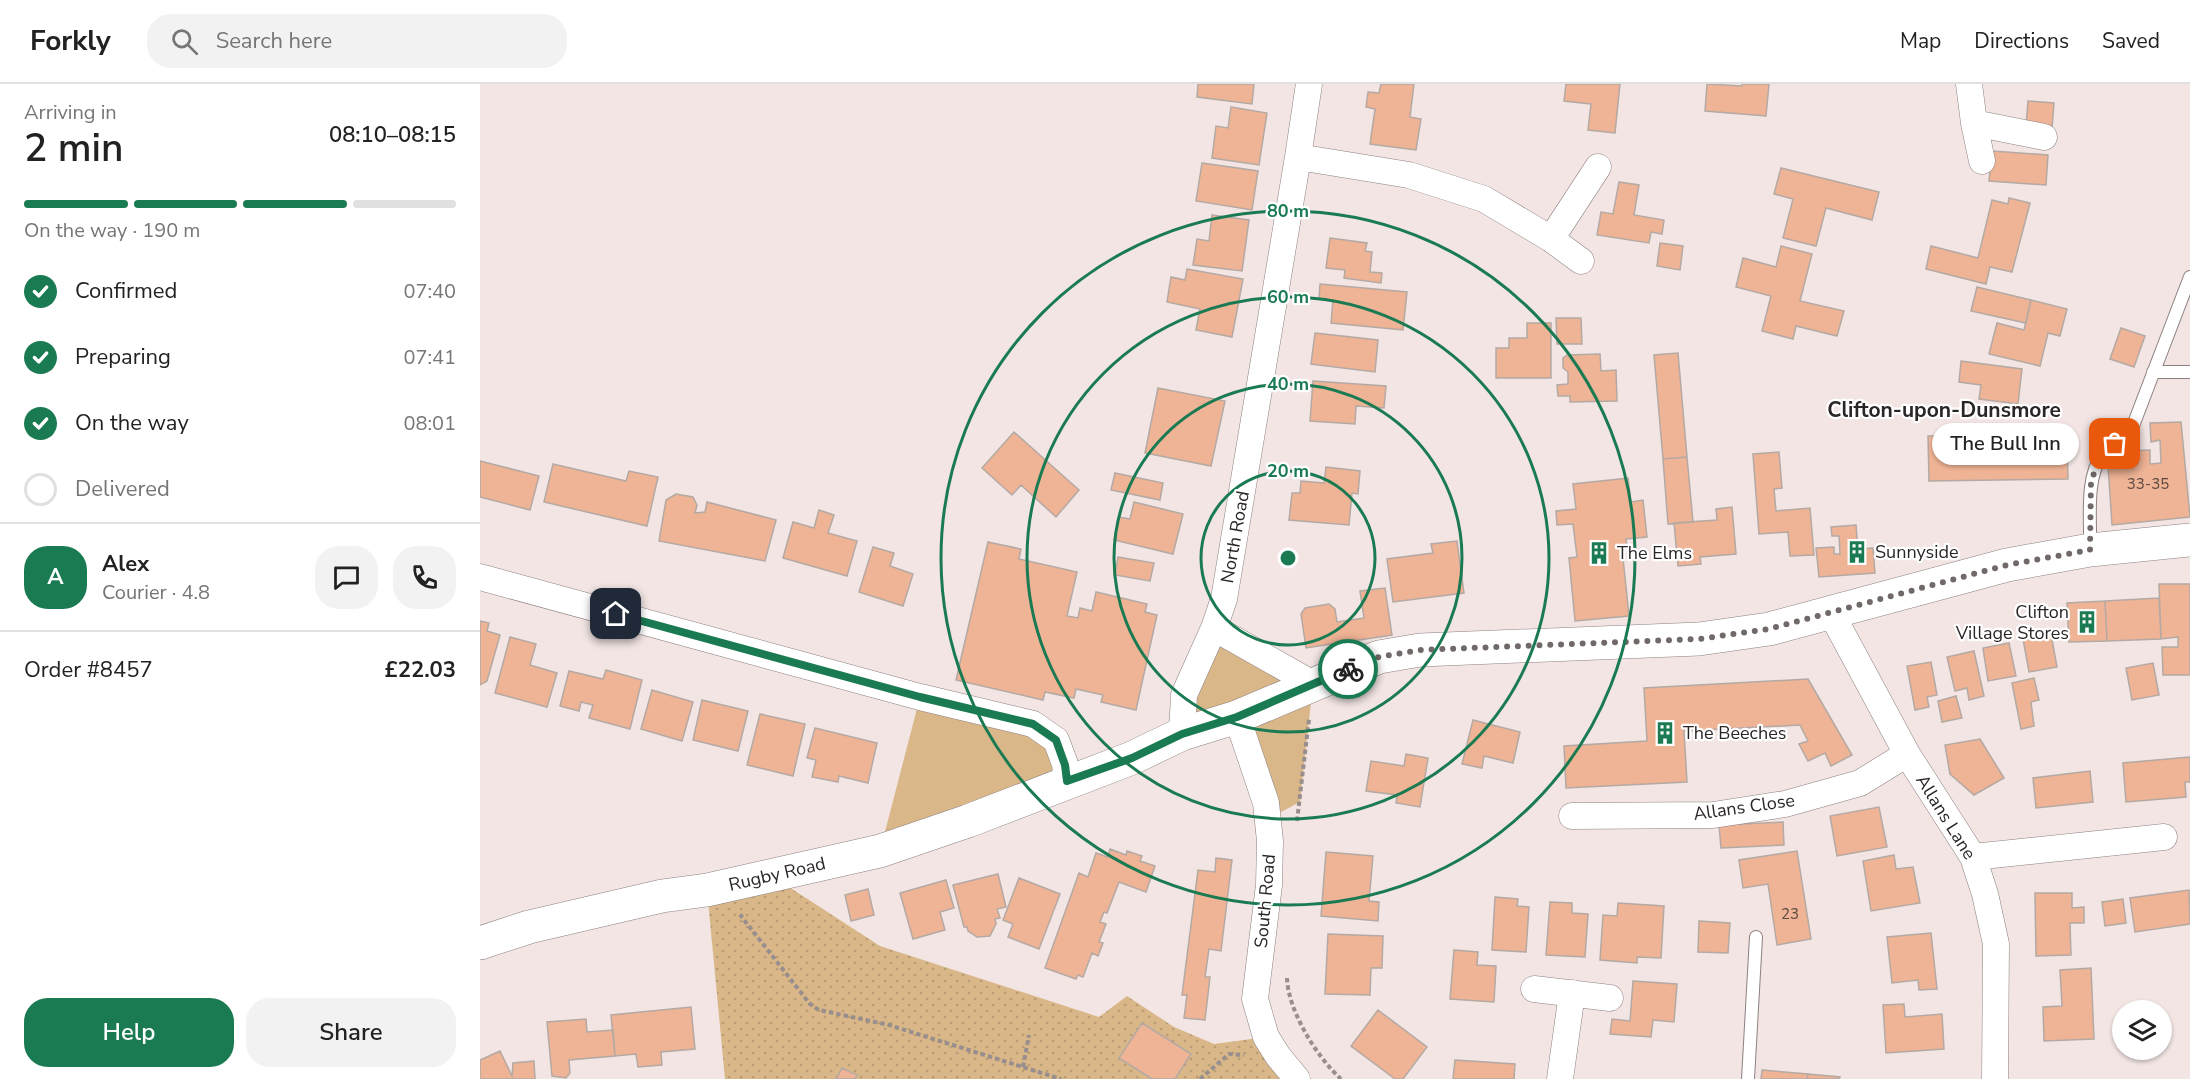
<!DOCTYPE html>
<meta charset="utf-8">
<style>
:root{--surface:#fff;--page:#f2f2f2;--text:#222;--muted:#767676;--line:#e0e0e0;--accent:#1a7b53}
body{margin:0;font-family:"Nunito Sans",sans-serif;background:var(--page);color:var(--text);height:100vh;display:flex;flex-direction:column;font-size:22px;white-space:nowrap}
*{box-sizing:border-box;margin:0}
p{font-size:20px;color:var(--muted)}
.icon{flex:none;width:33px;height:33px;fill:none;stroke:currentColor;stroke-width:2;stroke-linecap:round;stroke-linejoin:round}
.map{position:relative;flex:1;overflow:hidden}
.sheet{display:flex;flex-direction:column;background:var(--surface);width:480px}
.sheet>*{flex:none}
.tools{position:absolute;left:1632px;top:916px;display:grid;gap:12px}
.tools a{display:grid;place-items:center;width:60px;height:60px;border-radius:50%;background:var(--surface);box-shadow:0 2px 4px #0004;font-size:30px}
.pin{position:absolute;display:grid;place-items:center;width:51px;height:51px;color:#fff;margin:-26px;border-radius:12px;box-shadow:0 3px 9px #0006}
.courier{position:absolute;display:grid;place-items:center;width:60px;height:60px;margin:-30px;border:4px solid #1a7b53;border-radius:50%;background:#fff;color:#222;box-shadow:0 2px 8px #0007}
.bubble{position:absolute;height:42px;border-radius:21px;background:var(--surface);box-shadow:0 2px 4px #0004;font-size:20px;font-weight:600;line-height:42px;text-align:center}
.overview em{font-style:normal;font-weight:600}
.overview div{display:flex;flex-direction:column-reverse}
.overview{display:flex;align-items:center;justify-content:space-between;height:102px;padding:0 24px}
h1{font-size:39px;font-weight:600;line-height:45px}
.bar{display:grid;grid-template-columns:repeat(4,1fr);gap:9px 6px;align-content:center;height:72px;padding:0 24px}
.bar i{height:8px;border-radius:4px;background:var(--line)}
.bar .current{background:var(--accent)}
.bar p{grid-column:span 4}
.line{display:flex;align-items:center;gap:15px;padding:0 24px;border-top:2px solid var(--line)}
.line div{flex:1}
.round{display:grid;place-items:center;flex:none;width:63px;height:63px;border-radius:24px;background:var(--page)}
ol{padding:0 24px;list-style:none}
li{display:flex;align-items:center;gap:18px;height:66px}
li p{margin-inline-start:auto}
li .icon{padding:6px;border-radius:50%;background:var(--accent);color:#fff;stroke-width:4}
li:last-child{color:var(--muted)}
li i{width:33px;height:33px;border:3px solid var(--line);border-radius:50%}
.cta{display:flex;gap:12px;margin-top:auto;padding:12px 24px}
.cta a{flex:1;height:69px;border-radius:24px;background:var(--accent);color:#fff;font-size:24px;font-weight:600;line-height:69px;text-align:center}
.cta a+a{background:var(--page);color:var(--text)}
header{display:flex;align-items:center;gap:36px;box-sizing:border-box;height:84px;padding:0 30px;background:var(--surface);border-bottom:2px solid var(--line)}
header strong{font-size:28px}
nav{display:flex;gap:33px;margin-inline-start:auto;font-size:21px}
.search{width:420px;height:54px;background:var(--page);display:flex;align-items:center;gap:15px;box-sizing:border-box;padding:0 21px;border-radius:24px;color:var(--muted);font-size:22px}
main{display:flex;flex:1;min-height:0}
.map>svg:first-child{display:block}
.grass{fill:#d9b788}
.park{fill:url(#park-dots)}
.building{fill:#efb395;stroke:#b4a9a3;stroke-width:1.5}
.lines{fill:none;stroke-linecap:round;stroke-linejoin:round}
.lane-casing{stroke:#8d8080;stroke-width:14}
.street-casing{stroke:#8d8080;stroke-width:27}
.secondary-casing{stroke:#8d8080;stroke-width:34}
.path{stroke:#978e8d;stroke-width:4;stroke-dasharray:4.5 3;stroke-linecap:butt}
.lane{stroke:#fff;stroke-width:12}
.street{stroke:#fff;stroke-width:26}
.secondary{stroke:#fff;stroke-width:33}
.done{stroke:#716968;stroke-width:6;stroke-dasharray:0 10.8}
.route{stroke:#1a7b53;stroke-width:8}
.ring{fill:none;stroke:#1a7b53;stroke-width:3}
.labels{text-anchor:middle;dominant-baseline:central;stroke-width:4.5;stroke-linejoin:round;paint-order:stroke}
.number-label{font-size:15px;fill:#5c4942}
.street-label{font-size:18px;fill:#2b2626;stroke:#fff}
.poi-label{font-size:18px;fill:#2b2626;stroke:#fff;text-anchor:start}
.quarter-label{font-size:21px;font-weight:bold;fill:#2b2626;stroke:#fff}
.centre{fill:#1a7b53;stroke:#fff;stroke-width:3}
.ring-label{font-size:18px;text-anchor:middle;font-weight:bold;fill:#1a7b53;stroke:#fff;stroke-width:4.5;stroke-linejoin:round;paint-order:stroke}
</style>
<header>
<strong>Forkly</strong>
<div class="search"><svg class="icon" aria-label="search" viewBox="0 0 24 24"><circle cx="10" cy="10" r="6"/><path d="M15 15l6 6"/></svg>Search here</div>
<nav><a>Map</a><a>Directions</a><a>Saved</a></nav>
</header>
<main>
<section class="sheet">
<div class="overview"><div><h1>2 min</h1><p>Arriving in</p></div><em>08:10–08:15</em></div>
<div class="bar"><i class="current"></i><i class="current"></i><i class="current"></i><i></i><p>On the way · 190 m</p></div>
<ol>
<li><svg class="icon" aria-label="check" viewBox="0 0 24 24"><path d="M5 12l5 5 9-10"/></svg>Confirmed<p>07:40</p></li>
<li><svg class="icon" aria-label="check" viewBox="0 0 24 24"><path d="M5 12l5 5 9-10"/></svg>Preparing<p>07:41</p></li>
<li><svg class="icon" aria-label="check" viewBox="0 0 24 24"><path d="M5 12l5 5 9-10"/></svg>On the way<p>08:01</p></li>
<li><i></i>Delivered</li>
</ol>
<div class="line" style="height:108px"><b class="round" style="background:var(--accent);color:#fff">A</b><div><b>Alex</b><p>Courier · 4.8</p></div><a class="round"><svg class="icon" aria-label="chat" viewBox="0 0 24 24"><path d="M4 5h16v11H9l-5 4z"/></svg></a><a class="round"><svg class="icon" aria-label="phone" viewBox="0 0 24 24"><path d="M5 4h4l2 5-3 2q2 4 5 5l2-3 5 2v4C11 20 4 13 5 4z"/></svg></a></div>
<div class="line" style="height:78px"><div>Order #8457</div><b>£22.03</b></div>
<div class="cta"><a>Help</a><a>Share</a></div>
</section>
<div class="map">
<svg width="1710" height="995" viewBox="0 0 1710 995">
<defs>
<pattern id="park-dots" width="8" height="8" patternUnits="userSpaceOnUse" patternTransform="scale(1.5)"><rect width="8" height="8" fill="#d9b788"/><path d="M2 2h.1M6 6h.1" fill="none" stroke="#ba9d75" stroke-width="1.8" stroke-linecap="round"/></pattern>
</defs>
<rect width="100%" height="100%" fill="#f2e5e4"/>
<!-- grass -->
<path class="grass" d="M734,544L833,600L820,718L801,728L786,719L757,633L702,650Z
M440,613L553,640L587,697L400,767Z"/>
<!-- park -->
<path class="park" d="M292,792L400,862L619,933L647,912L694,943L734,960L786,953L817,995H245L227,806Z"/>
<!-- building -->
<path class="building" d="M718,0H774L772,20L717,13Z
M901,0H934L930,33L941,35L936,66L890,60L895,25L886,23L888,8L899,9Z
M1086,0H1140L1135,49L1108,46L1111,20L1084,17Z
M1227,0L1262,2V0H1289L1286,32L1225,27Z
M1548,17L1574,19L1572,44L1546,43Z
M751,23L787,29L779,81L732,74L736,42L748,44Z
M1512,67L1568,71L1566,101L1509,97Z
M722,79L778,87L772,126L716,117Z
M1301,84L1399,108L1392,136L1346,124L1336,162L1303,154L1313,115L1294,110Z
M1139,98L1159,101L1154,131L1184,136L1182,150L1171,148L1169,159L1117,151L1121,128L1133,130Z
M1529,114L1550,119L1532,188L1510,183L1506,200L1446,185L1451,162L1498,174L1512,116L1528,120Z
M732,131L769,136L762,187L713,181L717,155L729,157Z
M850,154L887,159L885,167L892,168L890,188L902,189L901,199L864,194L865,186L846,184Z
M1180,159L1203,162L1200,186L1177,182Z
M1301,162L1332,170L1320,217L1364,227L1357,252L1316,242L1313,255L1282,247L1291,212L1256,203L1263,174L1296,183Z
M707,185L763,195L752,253L716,246L720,225L687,218L691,193L705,196Z
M840,200L927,208L923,246L851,239L853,216L839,215Z
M1497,203L1551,216L1546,239L1491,227Z
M1551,216L1587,225L1580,252L1568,249L1560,282L1509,270L1517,239L1544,246Z
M1076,234H1101L1102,260H1077Z
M1047,239H1071V294H1016V264H1029V254H1047Z
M1641,244L1665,252L1654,283L1630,275Z
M835,249L898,256L895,288L831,280Z
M1198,269L1207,373L1183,375L1174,271Z
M1120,270L1121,287L1136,286L1137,317L1090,318V312H1078L1077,301L1088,300V288L1083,284V274L1087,271Z
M1481,277L1542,285L1538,320L1499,315L1501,301L1479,298Z
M833,297L906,302L904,324L876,322L875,340L830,337Z
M678,304L745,317L731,382L665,369Z
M1701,338L1710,433L1632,441L1628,381L1645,380L1644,367L1670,366V380L1681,379L1680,356L1671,358L1670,339Z
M534,348L599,406L576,433L541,401L532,411L502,384Z
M1498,351V363L1531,362V356L1587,355L1588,395L1449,397L1448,352Z
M1299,368L1302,404L1294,405L1296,427L1330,424L1334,471L1310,472L1308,448L1279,450L1273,370Z
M1207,373L1213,438L1188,440L1183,375Z
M0,377L59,392L50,426L0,413Z
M73,380L146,397L149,387L178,393L167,442L64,418Z
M846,383L880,387L878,410L872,409L869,441L809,436L812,409H820L821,397L844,399Z
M635,389L683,399L680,416L631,406Z
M1148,394L1151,418L1163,416L1167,453L1146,455L1147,464H1142L1149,532L1095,537L1089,474L1097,473L1093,440L1077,441L1076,427L1096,425L1093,400Z
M196,410L213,413L217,421L215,429L225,428L227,418L296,436L285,477L179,457L186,416Z
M654,418L703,430L693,470L634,456L639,433L650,435Z
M1252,423L1256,470L1220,473L1221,480L1198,482L1194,439L1237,436L1236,425Z
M339,426L354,431L348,449L377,457L367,492L303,474L313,438L334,444Z
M1376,441L1378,465L1393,464L1395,489L1339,493L1336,464L1354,463V470H1360L1359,452H1352L1351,443Z
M977,457L984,509L913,518L907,475L953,469L951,460Z
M508,458L541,465L539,475L597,488L587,532L598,534L600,524L612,527L616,508L667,520L665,528L677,531L656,626L621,618L623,611L596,605L594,614L565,608L563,616L476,596Z
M393,463L414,469L410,482L433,490L423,522L379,508Z
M638,473L674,479L670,497L635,491Z
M1679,500H1710V591H1683L1682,563H1698V553L1681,555Z
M905,504L912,551L826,564L821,530L825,524L849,520L855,525L857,538L884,534L880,507Z
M1679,514L1681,555L1627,557L1625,517Z
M1625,517L1627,557L1589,558L1587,519Z
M0,537L9,539L7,547L20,551L7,597L0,601Z
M1571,550L1577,583L1549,588L1543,555Z
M30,553L56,560L50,581L77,589L67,623L15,609Z
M1529,559L1536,592L1508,597L1503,564Z
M1494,567L1504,612L1489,616L1487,604L1475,607L1467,573Z
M1451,578L1457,611L1447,613L1449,623L1435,626L1427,582Z
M1673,579L1679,611L1652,616L1646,584Z
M126,586L162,596L150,645L109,634L113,621L101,618L99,627L80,622L89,587L123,595Z
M1554,594L1559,616L1551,618L1554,642L1541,645L1532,599Z
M1328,595L1372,671L1351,682L1345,669L1328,677L1319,660L1328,657L1320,641L1204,647L1207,698L1086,704L1084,662L1167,657L1164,604Z
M172,606L213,618L202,657L161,645Z
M1476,612L1482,634L1462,638L1458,617Z
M222,616L268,627L258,667L213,656Z
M280,630L325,640L313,692L267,681Z
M993,636L1040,648L1033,679L1004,672L1002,684L982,680Z
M335,644L397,659L388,699L359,692L358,698L332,693L336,676L327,674Z
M1500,655L1524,694L1494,711L1470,690L1465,661Z
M926,670L948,674L940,723L916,719L917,711L886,707L891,677L924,682Z
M1710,673V698H1705L1706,713L1646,718L1643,679Z
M1610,687L1613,718L1556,724L1553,694Z
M1399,723L1407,763L1357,772L1350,732Z
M1303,738L1304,761L1241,764L1239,741Z
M630,765L646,771L647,767L662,772L660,777L675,782L666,808L639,798L627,829L624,828L620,838L626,840L619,858L623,859L618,872L612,869L603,893L598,891L596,895L565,884L599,789L608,793L616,769L628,773Z
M1317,767L1331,855L1297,861L1288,800L1263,804L1259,776Z
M846,768L893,772L889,817L899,818L898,837L841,832Z
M1414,771L1416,785L1433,783L1440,819L1391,827L1383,777Z
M736,774L752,776L741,867L729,865L725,893H730L725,936L704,934L707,911H702L718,786L735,788Z
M518,790L526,823L517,825L520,834L515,835L516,840L510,852L497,853L488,847L487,843H484L473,801Z
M539,794L580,810L559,865L528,853L533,840L523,836Z
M466,796L474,824L460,828L465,846L433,855L420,809Z
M388,805L394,831L371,837L365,811Z
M1709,806L1710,840L1655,848L1650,814Z
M1555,809H1592V824L1604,823V839H1590L1591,871L1556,872Z
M1015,813L1038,815L1037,822L1049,823L1046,868L1012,866Z
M1643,815L1646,839L1625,842L1622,818Z
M1070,818L1092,819V829L1108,830L1105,873L1066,871Z
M1138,819L1184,822L1181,874L1157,873V879L1120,876L1123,831L1137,832Z
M1219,837L1250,839L1248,869L1218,868Z
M1451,849L1457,905L1439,906L1438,896L1412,899L1407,853Z
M848,850L903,852L902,884H891L890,911L845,910Z
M974,866L998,868L997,881L1016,882L1014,918L970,915Z
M1611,884L1614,955L1564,957L1563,923L1582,922L1580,886Z
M1153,897L1197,900L1194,938L1173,936L1171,953L1130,950L1132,935L1150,937Z
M1424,920L1425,933L1462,930L1464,965L1406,969L1403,921Z
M211,923L215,965L181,968L182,981L158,983L156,970L135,972L131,931Z
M898,926L947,963L923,995H915L871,962Z
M106,935L107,948L133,946L135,972L89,976L90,989L86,994L72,992L67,938Z
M662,939L711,970L695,995H672L639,974Z
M20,967L32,992L33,979L54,977L55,995H0V976Z
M975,976L1035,980L1034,995H973Z
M362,984L377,991L375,995H356Z
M1282,986L1328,990L1327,995H1281Z
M1328,990L1360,993L1359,995H1327Z"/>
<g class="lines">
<!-- lane casing -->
<g class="lane-casing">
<path id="lane" d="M1673,288H1710
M1610,465C1611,438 1605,393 1622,372C1630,362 1641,355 1651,347L1710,193
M1268,995L1276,853"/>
</g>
<!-- street casing -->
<g class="street-casing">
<path id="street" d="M829,0L818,73L744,515L734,544L833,600
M1489,0L1494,39L1502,77
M1494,39L1564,53
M818,73L929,91L1004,115L1071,155L1101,177
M1071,155L1118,83
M0,493L440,613L553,640L576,656L585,680L587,697
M1350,527L1427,670L1493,773L1505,810L1516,860L1515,995
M757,633L786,719L790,757L789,801L775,915L786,953L798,972L817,995
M702,650L704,611L734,544
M1092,732L1233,731L1305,720L1380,699L1427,670
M1493,773L1684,753
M1054,905L1130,914
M1080,995L1092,909"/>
</g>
<!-- secondary casing -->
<g class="secondary-casing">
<path id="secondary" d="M0,859L49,843L182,812L227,806L400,767L488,737L652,674L702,650L757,633L899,573L940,566L1219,555L1289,545L1527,481L1610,466L1710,456"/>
</g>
<!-- path -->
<path class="path" d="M817,737L829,635
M263,831L261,832L330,920L339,926L409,941L581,995
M807,894C808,927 837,973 861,995
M543,983L549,951
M720,995L749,970L764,971"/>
<!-- lane -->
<use href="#lane" class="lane"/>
<!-- street -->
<use href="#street" class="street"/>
<!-- secondary -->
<use href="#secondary" class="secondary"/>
</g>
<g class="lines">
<!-- done -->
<path class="done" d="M868,585L899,573L940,566L1219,555L1289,545L1527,481L1610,466L1611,397L1620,374L1635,360"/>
<!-- route -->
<path class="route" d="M136,530L440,613L553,640L576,656L585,681L587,697L652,674L702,650L757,633L868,585"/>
</g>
<!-- distance rings -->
<g class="ring">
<circle cx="808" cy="474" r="87"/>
<circle cx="808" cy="474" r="174"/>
<circle cx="808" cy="474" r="261"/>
<circle cx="808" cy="474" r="347"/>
</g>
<!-- icons -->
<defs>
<g id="building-bare" transform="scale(1.8)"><path d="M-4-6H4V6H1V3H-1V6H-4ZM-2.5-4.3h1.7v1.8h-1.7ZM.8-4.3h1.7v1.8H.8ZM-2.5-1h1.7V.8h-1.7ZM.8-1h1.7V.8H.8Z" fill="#1a7b53" stroke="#fff" stroke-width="2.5" paint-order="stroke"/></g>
</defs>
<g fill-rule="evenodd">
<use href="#building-bare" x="1377" y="468"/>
<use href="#building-bare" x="1119" y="469"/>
<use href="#building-bare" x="1607" y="538"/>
<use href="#building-bare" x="1185" y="649"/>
</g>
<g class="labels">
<!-- number labels -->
<g class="number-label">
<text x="1668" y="400">33-35</text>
<text x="1310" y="830">23</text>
</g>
<!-- street labels -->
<g class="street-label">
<text transform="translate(755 453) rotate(-80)">North Road</text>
<text transform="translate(1264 723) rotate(-8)">Allans Close</text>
<text transform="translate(1466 733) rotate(58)">Allans Lane</text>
<text transform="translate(297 790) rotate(-13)">Rugby Road</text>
<text transform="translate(785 817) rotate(-85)">South Road</text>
</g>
<!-- poi labels -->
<g class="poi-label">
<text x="1395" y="468">Sunnyside</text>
<text x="1137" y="469">The Elms</text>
<text x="1589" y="528" text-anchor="end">Clifton<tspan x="1589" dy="21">Village Stores</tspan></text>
<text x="1203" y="649">The Beeches</text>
</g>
<!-- quarter labels -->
<g class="quarter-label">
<text x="1464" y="326">Clifton-upon-Dunsmore</text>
</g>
</g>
<circle cx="808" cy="474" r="9" class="centre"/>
<g class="ring-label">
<text x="808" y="133">80 m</text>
<text x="808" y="219">60 m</text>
<text x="808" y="306">40 m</text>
<text x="808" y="393">20 m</text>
</g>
</svg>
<div class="tools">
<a><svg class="icon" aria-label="layers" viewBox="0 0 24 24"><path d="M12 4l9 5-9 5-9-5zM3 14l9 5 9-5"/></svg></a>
</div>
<div class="pin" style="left:1635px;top:360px;background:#ea580c"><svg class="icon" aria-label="bag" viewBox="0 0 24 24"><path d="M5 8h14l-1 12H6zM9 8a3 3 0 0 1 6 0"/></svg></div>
<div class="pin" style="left:136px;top:530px;background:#1f2937"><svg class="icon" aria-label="home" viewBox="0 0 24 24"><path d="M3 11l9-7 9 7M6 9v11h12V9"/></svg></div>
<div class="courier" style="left:868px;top:585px"><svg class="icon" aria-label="bike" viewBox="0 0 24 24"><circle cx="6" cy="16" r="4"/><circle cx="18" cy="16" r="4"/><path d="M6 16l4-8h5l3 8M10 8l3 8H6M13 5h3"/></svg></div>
<div class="bubble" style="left:1452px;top:339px;width:147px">The Bull Inn</div>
</div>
</main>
